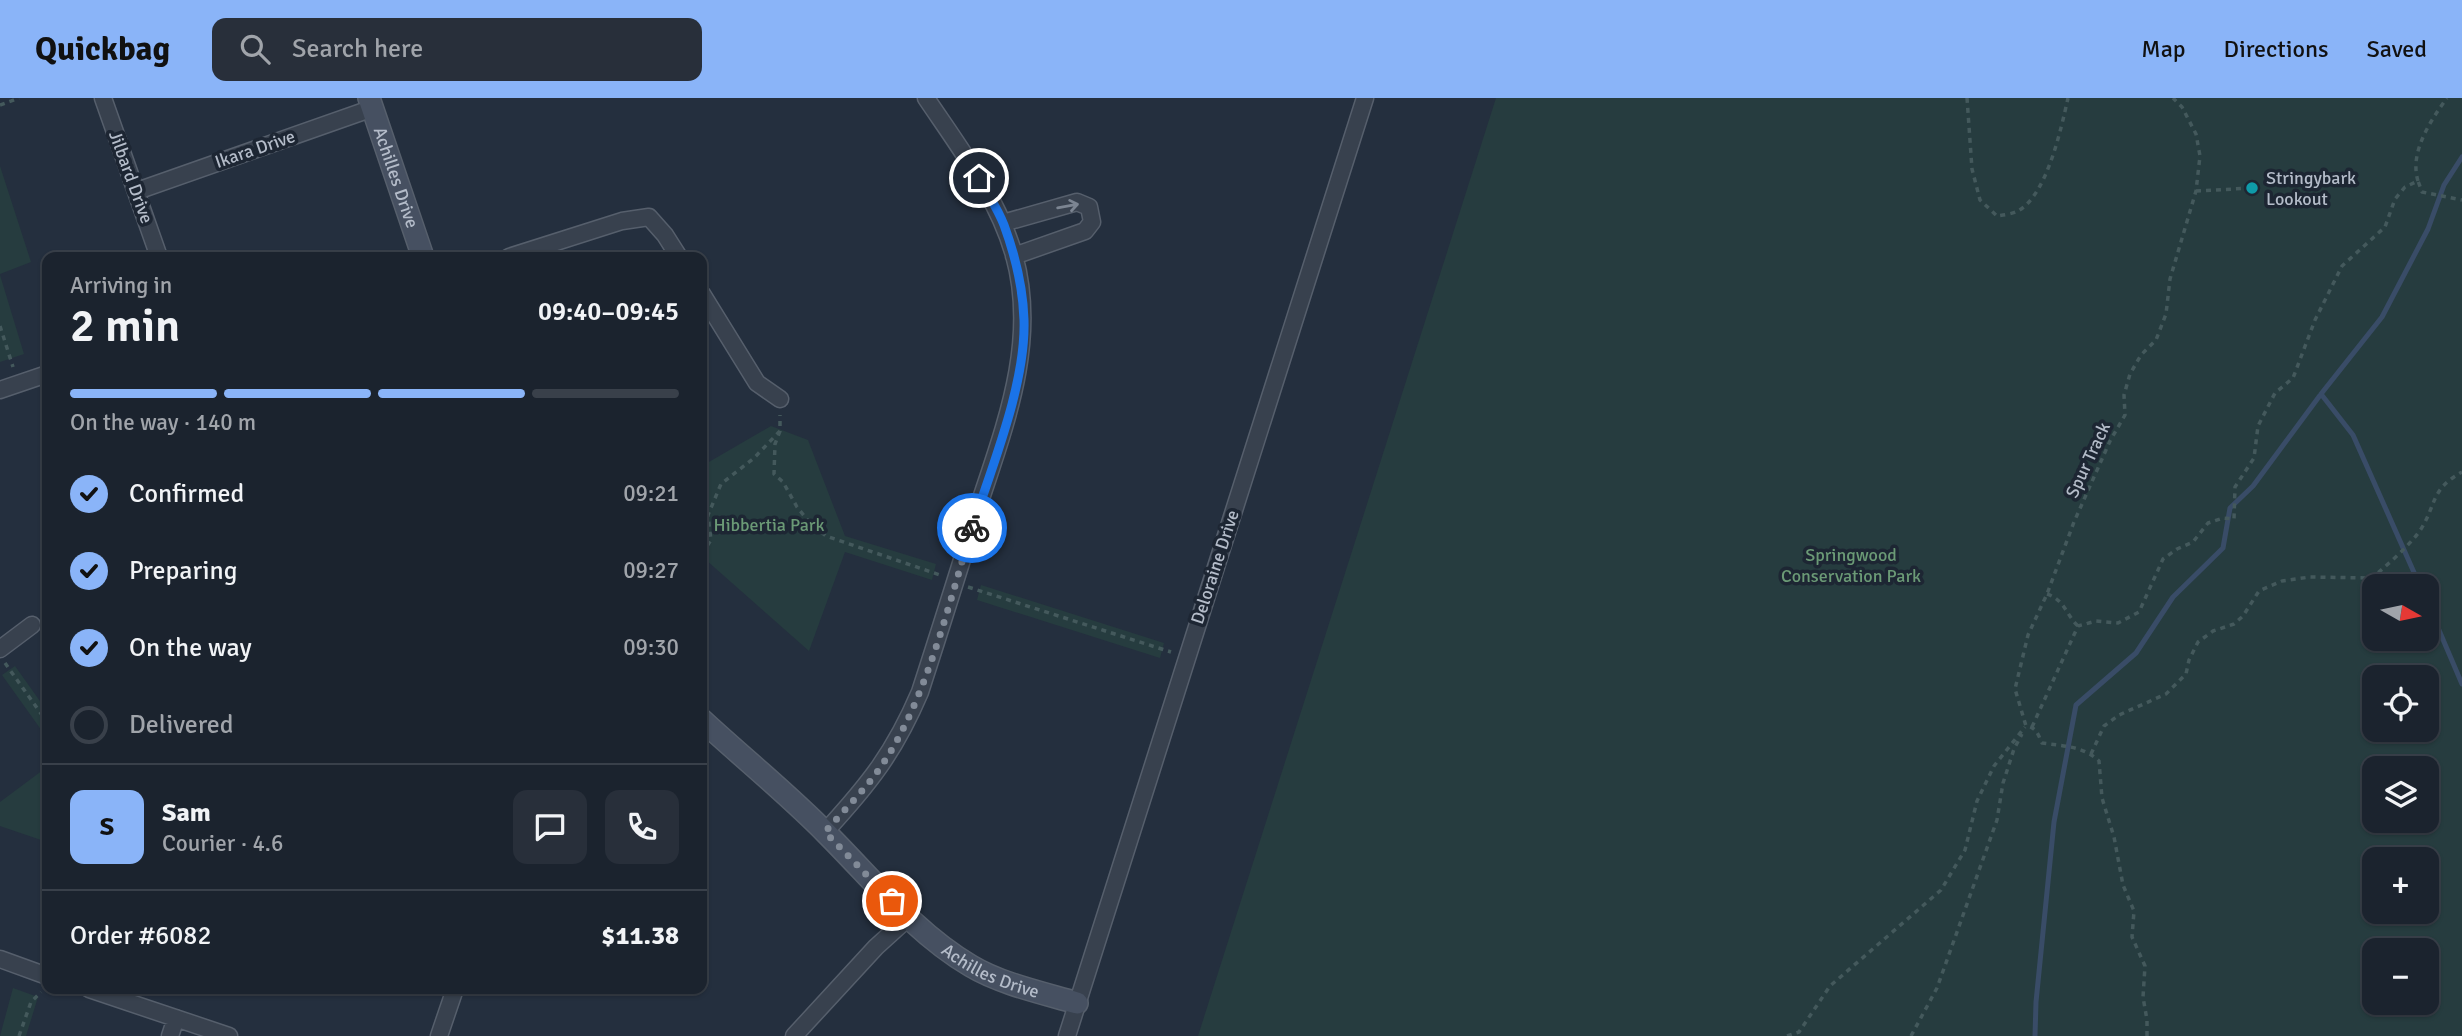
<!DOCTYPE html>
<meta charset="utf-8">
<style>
:root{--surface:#1b232e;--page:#282f3a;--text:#f1f3f6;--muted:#a0a4aa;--line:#39404a;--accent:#8ab4f8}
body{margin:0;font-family:Signika,sans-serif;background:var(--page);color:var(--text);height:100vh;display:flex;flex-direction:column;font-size:26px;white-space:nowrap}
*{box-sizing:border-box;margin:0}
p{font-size:23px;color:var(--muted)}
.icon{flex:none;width:38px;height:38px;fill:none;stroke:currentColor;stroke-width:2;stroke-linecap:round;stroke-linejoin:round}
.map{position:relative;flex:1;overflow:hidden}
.details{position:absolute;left:42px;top:154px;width:665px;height:742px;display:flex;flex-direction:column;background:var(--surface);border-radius:14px;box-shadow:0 2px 5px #0004,0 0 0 2px var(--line)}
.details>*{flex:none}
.needle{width:46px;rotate:99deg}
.tools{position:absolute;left:2362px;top:476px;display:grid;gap:14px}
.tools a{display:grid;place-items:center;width:77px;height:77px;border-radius:14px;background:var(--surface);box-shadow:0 2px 5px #0004,0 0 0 2px var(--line);font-size:35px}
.pin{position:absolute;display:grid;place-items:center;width:60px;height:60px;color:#fff;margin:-30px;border:4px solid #fff;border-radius:50%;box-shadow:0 2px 7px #0007}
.courier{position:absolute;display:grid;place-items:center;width:70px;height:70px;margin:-35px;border:5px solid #1a73e8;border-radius:50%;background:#fff;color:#222;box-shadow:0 2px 9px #0007}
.head em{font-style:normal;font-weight:600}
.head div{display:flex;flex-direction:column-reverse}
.head{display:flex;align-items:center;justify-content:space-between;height:119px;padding:0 28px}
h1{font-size:46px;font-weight:600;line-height:52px}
.bar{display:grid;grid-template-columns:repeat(4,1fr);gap:10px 7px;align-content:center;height:84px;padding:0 28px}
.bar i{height:9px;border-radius:5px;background:var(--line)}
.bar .on{background:var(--accent)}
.bar p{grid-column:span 4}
.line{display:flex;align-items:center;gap:18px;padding:0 28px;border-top:2px solid var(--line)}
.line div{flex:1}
.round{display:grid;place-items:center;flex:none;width:74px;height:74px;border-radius:14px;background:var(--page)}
ol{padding:0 28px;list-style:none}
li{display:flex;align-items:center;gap:21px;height:77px}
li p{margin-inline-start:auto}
li .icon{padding:7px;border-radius:50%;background:var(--accent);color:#111;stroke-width:4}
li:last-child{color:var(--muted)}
li i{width:38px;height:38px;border:4px solid var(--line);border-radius:50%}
header{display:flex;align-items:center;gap:42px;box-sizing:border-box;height:98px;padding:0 35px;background:var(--accent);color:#111}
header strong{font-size:33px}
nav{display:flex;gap:38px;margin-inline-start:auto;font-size:24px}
.search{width:490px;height:63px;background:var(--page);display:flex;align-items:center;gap:18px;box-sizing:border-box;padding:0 24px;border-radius:14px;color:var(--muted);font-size:26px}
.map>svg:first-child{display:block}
.green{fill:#263c3f;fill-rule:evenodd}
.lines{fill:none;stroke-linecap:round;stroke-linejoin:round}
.stream{stroke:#394c67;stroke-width:5}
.street-casing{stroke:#565f6c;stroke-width:19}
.secondary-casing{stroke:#565f6c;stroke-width:24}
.path{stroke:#44595c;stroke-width:3.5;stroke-dasharray:5 5;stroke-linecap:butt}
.street{stroke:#38414e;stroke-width:16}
.secondary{stroke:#465061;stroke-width:21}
.oneway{stroke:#7c8592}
.done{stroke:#828b98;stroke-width:7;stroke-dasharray:0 12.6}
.route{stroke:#1a73e8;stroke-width:9}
.culture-dot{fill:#0f9aa8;stroke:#1d2633;stroke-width:2.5}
.labels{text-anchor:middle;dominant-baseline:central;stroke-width:7;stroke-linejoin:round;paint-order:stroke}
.street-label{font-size:18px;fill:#b4bcc9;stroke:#1d2633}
.poi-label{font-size:18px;fill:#b4bcc9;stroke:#1d2633;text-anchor:start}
.park-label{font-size:18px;fill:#6b9a76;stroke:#1d2633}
</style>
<header>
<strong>Quickbag</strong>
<div class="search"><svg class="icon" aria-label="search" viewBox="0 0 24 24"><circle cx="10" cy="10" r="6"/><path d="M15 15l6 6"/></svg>Search here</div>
<nav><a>Map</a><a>Directions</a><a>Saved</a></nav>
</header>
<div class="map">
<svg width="2462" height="938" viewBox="0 0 2462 938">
<rect width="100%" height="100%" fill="#242f3e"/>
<!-- green -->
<path class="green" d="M1496,0H2462V938H1198ZM2427,488V541H2375V488ZM2427,579V632H2375V579ZM2427,670V723H2375V670ZM2427,761V814H2375V761ZM2427,852V905H2375V852Z
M0,68L31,164L0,176Z
M0,177L24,256L0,264Z
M771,328L808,342L845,438L936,466L932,482L845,454L809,553L706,462L702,465V368Z
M981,487L1164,545L1160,560L977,502Z
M15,568L47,613V640L2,577Z
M47,669V744L0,728V704Z
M13,890L38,899L26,938H0Z"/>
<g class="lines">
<!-- stream -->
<path class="stream" d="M2321,296L2353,337L2420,488
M2427,504L2462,586
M2035,938L2036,904L2054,724L2076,607L2136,555L2173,499L2223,450L2230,410L2253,388L2321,296L2382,219L2428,131L2444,87L2462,59"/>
<!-- street casing -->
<g class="street-casing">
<path id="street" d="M103,0L159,159
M137,93L373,10
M1003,125L1077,104L1089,109L1092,124L1085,133L1014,158
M509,159L622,123L649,119L665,137L679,159
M702,196L757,285L780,301
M0,292L47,276
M0,551L32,527
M825,734C869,686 894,655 920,594C939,535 958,476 976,416C1003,332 1039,246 1014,157C998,100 959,49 926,0
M0,861L47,878
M89,891L229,938
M170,938L176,920
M439,938L455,891
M794,938L876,849L908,820
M1067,938L1365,0"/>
</g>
<!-- secondary casing -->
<g class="secondary-casing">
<g id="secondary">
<path id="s1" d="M369,0L423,159"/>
<path id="s2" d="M702,622C743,660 788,696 827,736C873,782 915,835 971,868C1001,886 1043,895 1077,905"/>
</g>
</g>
<!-- path -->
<path class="path" d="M1967,0L1972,71L1980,102L1997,118C2003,117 2012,116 2018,113C2047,97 2061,31 2068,0
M0,7L19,0
M2418,83C2409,54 2431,22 2447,0
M2196,93L2252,90
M0,228L13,269
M780,333L775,346L774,376L783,384L797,409L810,425L826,438L940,477
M702,456L711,442L708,417L721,386L754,360L780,333V317
M968,489L1171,554
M2047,496C2065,502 2066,517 2078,528
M5,565L47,624
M2032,629L2078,528L2096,523L2118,525L2139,514L2163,461L2177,451L2193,444L2208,425L2223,420L2234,421L2235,389L2254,360L2258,328L2275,295L2293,280L2315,222L2342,168L2385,129L2395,101L2405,89L2418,83L2422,94L2462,102
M2091,656L2104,628L2119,617L2166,596L2186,576L2189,562L2198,544L2213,533L2234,526L2243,518L2259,493L2282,483L2310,479L2372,480C2388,466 2407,450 2419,434C2437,408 2429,392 2462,374
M19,938L31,904L41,894
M1787,938L1799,934L1830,888L1941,792L1965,752L1977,703L1994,668L2025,629
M1911,938L1937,890L1997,722L2003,685L2014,651L2022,636
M2147,938V922L2143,899L2145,868L2132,839L2134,813L2123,787L2114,739L2102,700L2099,663C2083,648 2064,648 2042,645C2038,636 2036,629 2026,628L2015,591L2028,537L2047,496L2074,424L2110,343L2125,317L2124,297L2130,276L2141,257L2156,242L2166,216L2170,181L2196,93L2200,58L2196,36L2182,9L2173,0"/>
<!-- street -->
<use href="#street" class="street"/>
<!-- secondary -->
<use href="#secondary" class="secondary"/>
</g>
<!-- one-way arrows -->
<defs><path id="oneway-shaft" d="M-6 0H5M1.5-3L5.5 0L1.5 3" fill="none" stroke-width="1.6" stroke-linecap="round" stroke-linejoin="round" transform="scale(1.75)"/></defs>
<use class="oneway" href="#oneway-shaft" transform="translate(1068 108) rotate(-10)"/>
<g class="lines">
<!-- done -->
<path class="done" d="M892,803L825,734C845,711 867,690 884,664C927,599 949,505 972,430"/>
<!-- route -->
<path class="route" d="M972,430C992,368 1026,286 1024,222C1023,190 1015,157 1004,127C998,111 987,95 979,80"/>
</g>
<!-- markers -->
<circle class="culture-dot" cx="2252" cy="90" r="7"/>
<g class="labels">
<!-- street labels -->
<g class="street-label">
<text transform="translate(255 51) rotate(-19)">Ikara Drive</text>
<text transform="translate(131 79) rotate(70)">Jilbard Drive</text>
<text stroke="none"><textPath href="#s1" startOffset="84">Achilles Drive</textPath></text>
<text transform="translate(2088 362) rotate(-65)">Spur Track</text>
<text transform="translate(1215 469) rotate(-72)">Deloraine Drive</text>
<text stroke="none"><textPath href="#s2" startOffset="385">Achilles Drive</textPath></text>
</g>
<!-- poi labels -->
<g class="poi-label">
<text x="2266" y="80">Stringybark<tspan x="2266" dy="21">Lookout</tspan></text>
</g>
<!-- park labels -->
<g class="park-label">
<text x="769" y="427">Hibbertia Park</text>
<text x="1851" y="457">Springwood<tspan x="1851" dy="21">Conservation Park</tspan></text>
</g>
</g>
</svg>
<div class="tools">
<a><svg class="needle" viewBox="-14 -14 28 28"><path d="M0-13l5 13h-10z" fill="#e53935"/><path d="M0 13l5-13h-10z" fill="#a0a4aa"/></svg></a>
<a><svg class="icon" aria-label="locate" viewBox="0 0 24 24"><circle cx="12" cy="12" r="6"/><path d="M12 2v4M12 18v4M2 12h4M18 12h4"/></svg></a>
<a><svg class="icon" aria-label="layers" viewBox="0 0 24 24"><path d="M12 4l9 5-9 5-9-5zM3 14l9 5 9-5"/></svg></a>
<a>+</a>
<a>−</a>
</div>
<div class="pin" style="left:892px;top:803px;background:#ea580c"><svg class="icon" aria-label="bag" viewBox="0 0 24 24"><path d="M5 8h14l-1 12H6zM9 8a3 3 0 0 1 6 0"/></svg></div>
<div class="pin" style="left:979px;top:80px;background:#1f2937"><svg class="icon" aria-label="home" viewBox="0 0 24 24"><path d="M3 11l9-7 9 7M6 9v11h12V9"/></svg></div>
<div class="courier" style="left:972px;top:430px"><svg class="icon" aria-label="bike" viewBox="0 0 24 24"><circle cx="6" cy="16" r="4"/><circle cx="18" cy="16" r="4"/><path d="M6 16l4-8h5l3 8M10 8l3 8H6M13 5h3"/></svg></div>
<section class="details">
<div class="head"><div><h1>2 min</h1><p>Arriving in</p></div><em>09:40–09:45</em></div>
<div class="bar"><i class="on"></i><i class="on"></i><i class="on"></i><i></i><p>On the way · 140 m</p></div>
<ol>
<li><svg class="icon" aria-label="check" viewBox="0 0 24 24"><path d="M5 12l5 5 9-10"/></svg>Confirmed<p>09:21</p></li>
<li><svg class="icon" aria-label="check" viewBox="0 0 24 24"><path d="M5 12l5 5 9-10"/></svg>Preparing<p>09:27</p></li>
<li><svg class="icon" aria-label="check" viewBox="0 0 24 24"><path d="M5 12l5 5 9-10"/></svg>On the way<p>09:30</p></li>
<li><i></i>Delivered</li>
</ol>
<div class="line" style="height:126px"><b class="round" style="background:var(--accent);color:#111">S</b><div><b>Sam</b><p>Courier · 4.6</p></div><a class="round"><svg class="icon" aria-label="chat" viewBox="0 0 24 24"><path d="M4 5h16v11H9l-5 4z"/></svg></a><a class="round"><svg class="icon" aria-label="phone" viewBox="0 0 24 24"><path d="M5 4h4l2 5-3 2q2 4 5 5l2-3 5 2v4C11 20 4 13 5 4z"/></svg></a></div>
<div class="line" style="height:91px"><div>Order #6082</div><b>$11.38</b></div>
</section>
</div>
